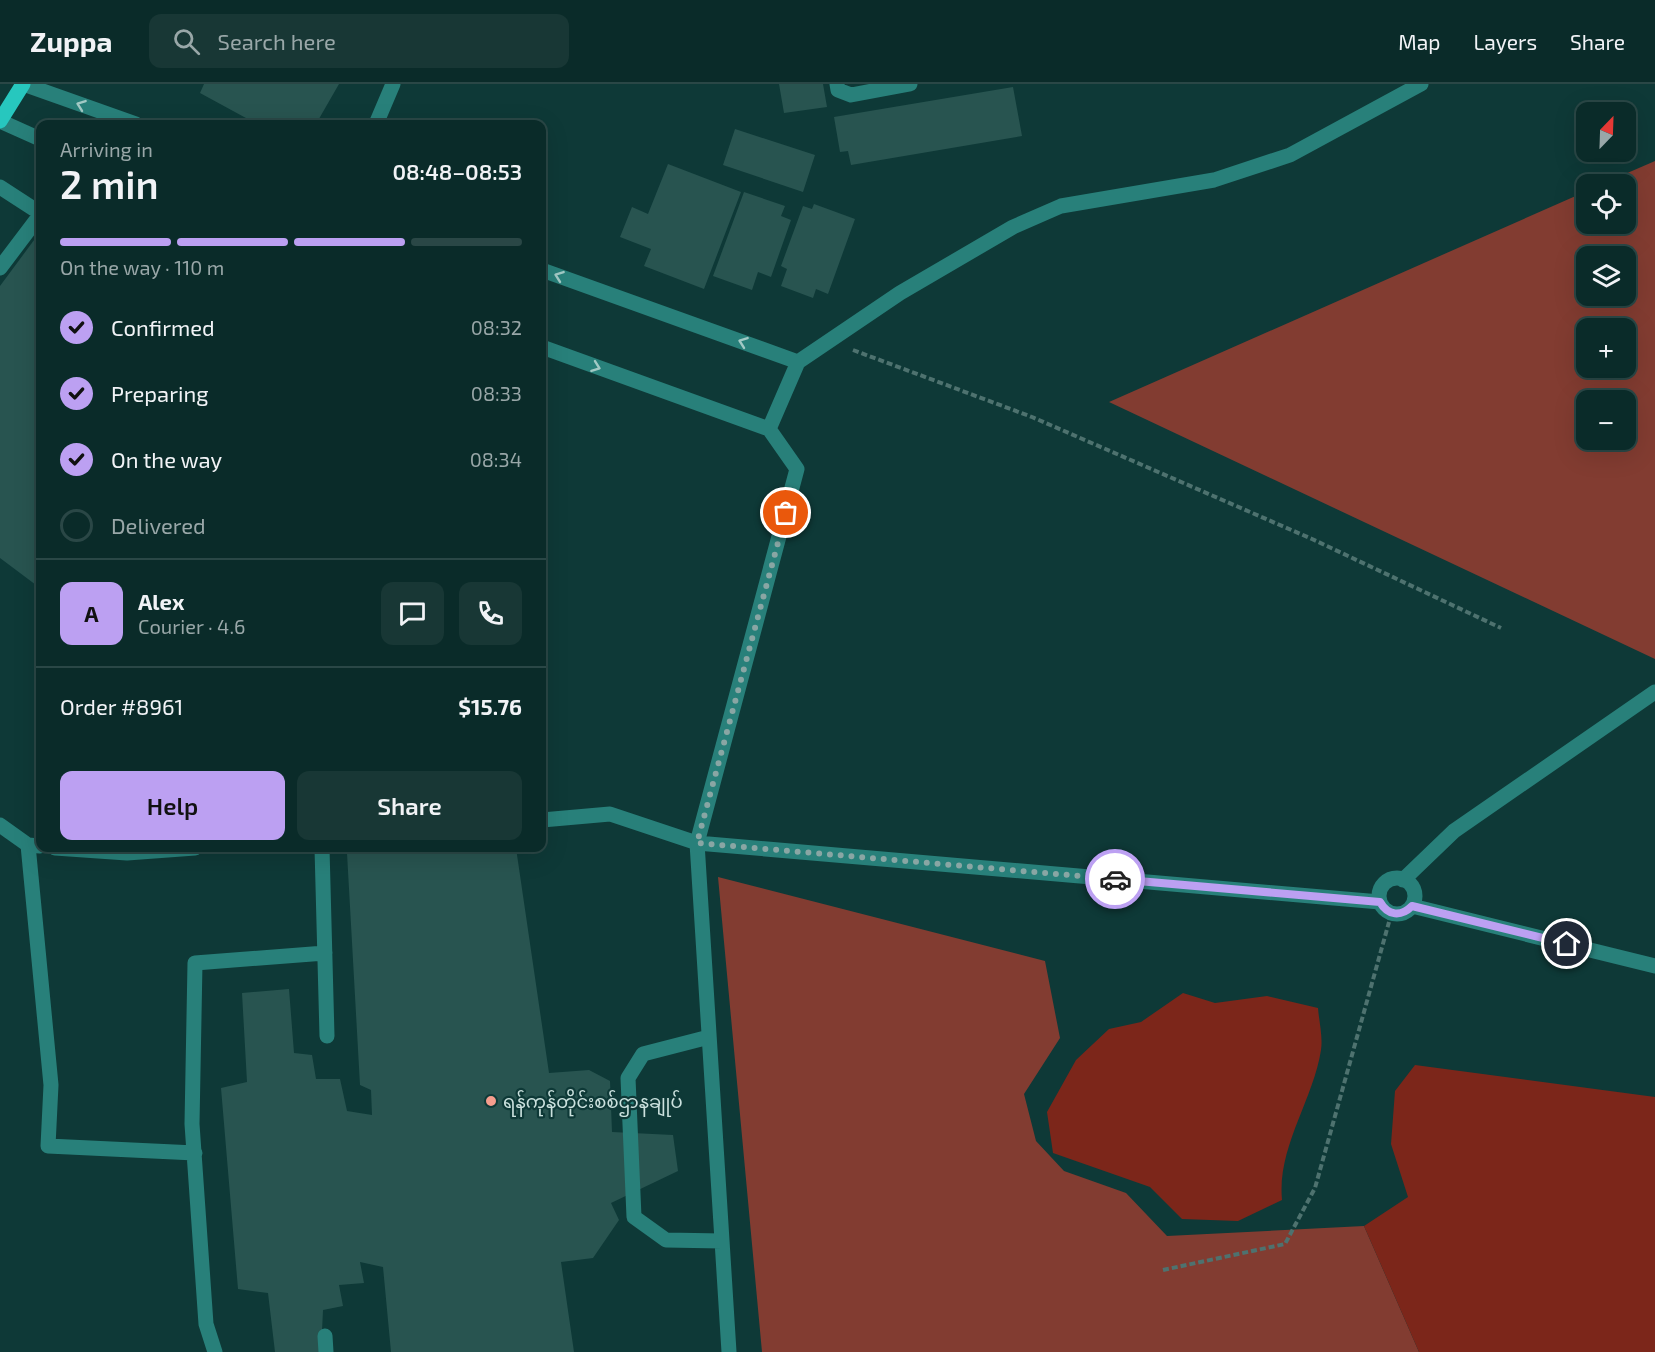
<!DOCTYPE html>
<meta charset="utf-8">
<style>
:root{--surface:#0a2b29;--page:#183735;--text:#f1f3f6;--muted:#99a7a8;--line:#2a4746;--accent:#bca0f2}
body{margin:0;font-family:"Exo 2","Noto Sans Myanmar",sans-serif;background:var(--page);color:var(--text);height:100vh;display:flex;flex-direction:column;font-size:22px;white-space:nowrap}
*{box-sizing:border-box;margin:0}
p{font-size:20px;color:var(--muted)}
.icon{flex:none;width:33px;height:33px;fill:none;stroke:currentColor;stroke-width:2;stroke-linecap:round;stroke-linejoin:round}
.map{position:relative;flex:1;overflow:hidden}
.sheet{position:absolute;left:36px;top:36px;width:510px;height:732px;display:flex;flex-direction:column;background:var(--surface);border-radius:12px;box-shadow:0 6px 24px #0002,0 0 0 2px var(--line)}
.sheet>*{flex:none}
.needle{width:39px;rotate:23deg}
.buttons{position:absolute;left:1576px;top:18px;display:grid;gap:12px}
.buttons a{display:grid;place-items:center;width:60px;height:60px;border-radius:12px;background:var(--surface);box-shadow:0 6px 24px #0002,0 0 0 2px var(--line);font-size:30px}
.pin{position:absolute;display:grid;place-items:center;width:51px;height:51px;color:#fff;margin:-26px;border:3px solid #fff;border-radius:50%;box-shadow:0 2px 6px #0007}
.courier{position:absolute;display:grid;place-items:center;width:60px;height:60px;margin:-30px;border:4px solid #bca0f2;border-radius:50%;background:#fff;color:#222;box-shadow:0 2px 8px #0007}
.summary em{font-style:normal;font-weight:600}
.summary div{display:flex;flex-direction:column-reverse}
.summary{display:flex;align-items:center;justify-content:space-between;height:102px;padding:0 24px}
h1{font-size:39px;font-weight:600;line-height:45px}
.bar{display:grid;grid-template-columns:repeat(4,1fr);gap:9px 6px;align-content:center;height:72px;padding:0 24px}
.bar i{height:8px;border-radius:4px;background:var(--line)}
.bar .selected{background:var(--accent)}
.bar p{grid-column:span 4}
.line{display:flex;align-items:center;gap:15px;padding:0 24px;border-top:2px solid var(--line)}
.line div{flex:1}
.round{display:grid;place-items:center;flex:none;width:63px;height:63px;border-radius:12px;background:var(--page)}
ol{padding:0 24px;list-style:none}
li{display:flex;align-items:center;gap:18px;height:66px}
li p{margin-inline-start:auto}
li .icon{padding:6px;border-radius:50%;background:var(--accent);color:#111;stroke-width:4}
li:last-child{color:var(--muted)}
li i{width:33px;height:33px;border:3px solid var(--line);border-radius:50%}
.button{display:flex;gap:12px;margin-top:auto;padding:12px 24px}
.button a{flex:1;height:69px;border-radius:12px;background:var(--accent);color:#111;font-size:24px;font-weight:600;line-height:69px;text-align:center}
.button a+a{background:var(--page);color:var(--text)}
header{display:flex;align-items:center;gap:36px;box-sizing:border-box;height:84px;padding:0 30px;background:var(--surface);border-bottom:2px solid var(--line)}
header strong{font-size:28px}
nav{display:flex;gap:33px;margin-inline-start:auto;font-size:21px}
.search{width:420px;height:54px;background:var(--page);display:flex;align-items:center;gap:15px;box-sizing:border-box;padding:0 21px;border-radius:12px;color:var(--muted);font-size:22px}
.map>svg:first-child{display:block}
.green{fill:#823c31;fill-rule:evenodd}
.water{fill:#7c261a}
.building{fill:#285450}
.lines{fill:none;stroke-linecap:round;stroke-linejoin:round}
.path{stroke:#4e726f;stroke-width:4;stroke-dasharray:6 3;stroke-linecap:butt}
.minor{stroke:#28807a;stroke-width:15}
.major{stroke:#27c7be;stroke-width:15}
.oneway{stroke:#a2c9c5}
.done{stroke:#89a6a4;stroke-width:6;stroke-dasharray:0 10.8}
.route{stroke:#bca0f2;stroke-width:8}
.poi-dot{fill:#f59d8d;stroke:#0e3937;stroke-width:2}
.labels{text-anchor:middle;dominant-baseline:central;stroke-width:4.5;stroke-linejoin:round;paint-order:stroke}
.poi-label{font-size:18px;fill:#cbe1de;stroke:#0e3937;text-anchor:start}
</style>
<header>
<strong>Zuppa</strong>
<div class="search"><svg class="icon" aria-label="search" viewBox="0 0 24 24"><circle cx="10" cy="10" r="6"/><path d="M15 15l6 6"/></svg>Search here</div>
<nav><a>Map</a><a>Layers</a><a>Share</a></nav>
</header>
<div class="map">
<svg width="1655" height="1268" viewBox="0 0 1655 1268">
<rect width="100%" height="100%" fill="#0e3937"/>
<!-- green -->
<path class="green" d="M1655,77V575L1109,318L1587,107V140H1626V100H1602ZM1587,172H1626V212H1587ZM1587,244H1626V284H1587ZM1587,316H1626V356H1587Z
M718,793L1045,877L1060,954L1024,1010L1036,1057L1064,1087L1126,1109L1167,1152L1364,1142L1419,1268H762Z"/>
<!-- water -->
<path class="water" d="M1183,909L1215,919L1267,912L1318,924C1319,937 1323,953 1321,966C1313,1017 1277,1063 1282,1116L1238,1137L1182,1135L1150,1103L1053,1069L1047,1028L1076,976L1109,945L1141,938Z
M1415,981L1655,1013V1268H1419L1364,1142L1408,1113L1391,1060L1395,1007Z"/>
<!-- building -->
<path class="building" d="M204,0H339L316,40H257L200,9Z
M779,0H823L827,23L784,29Z
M1013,3L1022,52L851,81L848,67L840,68L834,33Z
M735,45L815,71L803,108L723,81Z
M668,80L741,108L704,205L644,182L651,165L620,153L632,123L648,130Z
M744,108L785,122L781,132L791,136L771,193L758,188L752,206L713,192Z
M814,120L855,135L828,210L816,205L813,214L781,202L787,185L781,182L803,122L812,125Z
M40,148V504L0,474V202Z
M403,764H516L549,989L589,986L610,997L612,1048L673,1051L678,1087L611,1119L619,1136L593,1174L561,1178L574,1268H391L383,1183L360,1178L364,1199L339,1201L343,1222L323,1226L321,1268H275L268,1209L238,1205L221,1004L247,998L242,909L289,905L294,969L312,971L316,995H340L347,1027L372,1031L371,1006L360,1001L347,769Z"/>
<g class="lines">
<!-- path -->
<path class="path" d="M853,266L1032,333L1312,455L1501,544
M1163,1186L1285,1160L1315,1104L1389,838"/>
<!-- minor -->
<path class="minor" d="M23,0L136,40
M837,0L838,6L851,11L910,0
M0,37L40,55
M376,40L393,0
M0,103L40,129
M0,184L40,131
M542,186L798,278
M542,263L769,345L797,385L697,759L729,1268
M769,345L798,278L900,209L1013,143L1061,122L1214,96L1290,71L1421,0
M542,736L610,730L697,759L1380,818
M0,741L28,761L40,762
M28,761L51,1001L48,1062L195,1069
M55,764L127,769L195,764
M322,764L327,952
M1379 812a18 18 0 1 1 36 0a18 18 0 1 1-36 0Z
M1403,796L1454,747L1655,608
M1412,822L1655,882
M709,953L643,970L628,994L634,1133L666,1156L722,1157
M325,1252L326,1268
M215,1268L206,1240L192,1040L195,879L325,869"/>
<!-- major -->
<path class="major" d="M0,37L23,0"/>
</g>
<!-- one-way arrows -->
<defs><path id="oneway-chevron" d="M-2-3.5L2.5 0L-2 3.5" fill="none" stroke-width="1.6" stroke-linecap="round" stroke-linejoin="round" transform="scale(1.5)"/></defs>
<g class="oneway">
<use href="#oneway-chevron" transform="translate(81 21) rotate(-160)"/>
<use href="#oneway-chevron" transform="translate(559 192) rotate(-160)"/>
<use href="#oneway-chevron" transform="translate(743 258) rotate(-160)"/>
<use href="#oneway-chevron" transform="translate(596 283) rotate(20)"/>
</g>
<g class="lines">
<!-- done -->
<path class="done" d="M786,429L697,759L1115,795"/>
<!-- route -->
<path class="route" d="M1115,795L1380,818C1388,832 1401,833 1412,822L1567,860"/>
</g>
<!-- markers -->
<circle class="poi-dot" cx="491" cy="1017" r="6"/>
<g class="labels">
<!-- poi labels -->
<g class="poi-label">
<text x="503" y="1017">ရန်ကုန်တိုင်းစစ်ဌာနချုပ်</text>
</g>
</g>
</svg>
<div class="buttons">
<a><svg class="needle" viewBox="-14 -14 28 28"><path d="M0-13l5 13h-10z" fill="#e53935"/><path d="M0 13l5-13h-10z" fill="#99a7a8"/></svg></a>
<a><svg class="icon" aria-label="locate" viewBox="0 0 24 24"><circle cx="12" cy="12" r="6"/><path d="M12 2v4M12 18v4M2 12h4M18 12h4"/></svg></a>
<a><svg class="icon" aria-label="layers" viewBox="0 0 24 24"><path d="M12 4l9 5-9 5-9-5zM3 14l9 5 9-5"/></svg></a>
<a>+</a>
<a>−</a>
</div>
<div class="pin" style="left:786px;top:429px;background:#ea580c"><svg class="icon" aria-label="bag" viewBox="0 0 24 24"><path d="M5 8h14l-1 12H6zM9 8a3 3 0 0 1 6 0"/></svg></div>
<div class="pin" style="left:1567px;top:860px;background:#1f2937"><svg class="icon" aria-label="home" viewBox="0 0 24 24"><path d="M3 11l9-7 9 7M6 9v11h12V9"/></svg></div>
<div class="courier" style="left:1115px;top:795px"><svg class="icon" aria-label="car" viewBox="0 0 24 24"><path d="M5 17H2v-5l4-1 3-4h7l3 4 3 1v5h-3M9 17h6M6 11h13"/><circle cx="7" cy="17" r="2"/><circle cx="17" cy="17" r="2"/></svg></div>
<section class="sheet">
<div class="summary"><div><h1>2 min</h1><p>Arriving in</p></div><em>08:48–08:53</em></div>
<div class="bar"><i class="selected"></i><i class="selected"></i><i class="selected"></i><i></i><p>On the way · 110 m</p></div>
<ol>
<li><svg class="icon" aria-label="check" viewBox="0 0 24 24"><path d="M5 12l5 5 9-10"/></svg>Confirmed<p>08:32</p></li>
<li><svg class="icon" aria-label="check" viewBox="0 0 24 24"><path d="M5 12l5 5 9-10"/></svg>Preparing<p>08:33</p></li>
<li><svg class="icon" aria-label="check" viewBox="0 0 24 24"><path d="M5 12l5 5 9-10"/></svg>On the way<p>08:34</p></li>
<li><i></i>Delivered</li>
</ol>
<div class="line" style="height:108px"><b class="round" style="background:var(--accent);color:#111">A</b><div><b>Alex</b><p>Courier · 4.6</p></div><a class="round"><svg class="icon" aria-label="chat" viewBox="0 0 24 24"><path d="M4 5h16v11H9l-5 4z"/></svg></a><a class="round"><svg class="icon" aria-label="phone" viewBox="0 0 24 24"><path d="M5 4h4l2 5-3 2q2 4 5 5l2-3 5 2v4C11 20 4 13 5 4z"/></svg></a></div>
<div class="line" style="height:78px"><div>Order #8961</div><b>$15.76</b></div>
<div class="button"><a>Help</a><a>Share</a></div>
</section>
</div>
